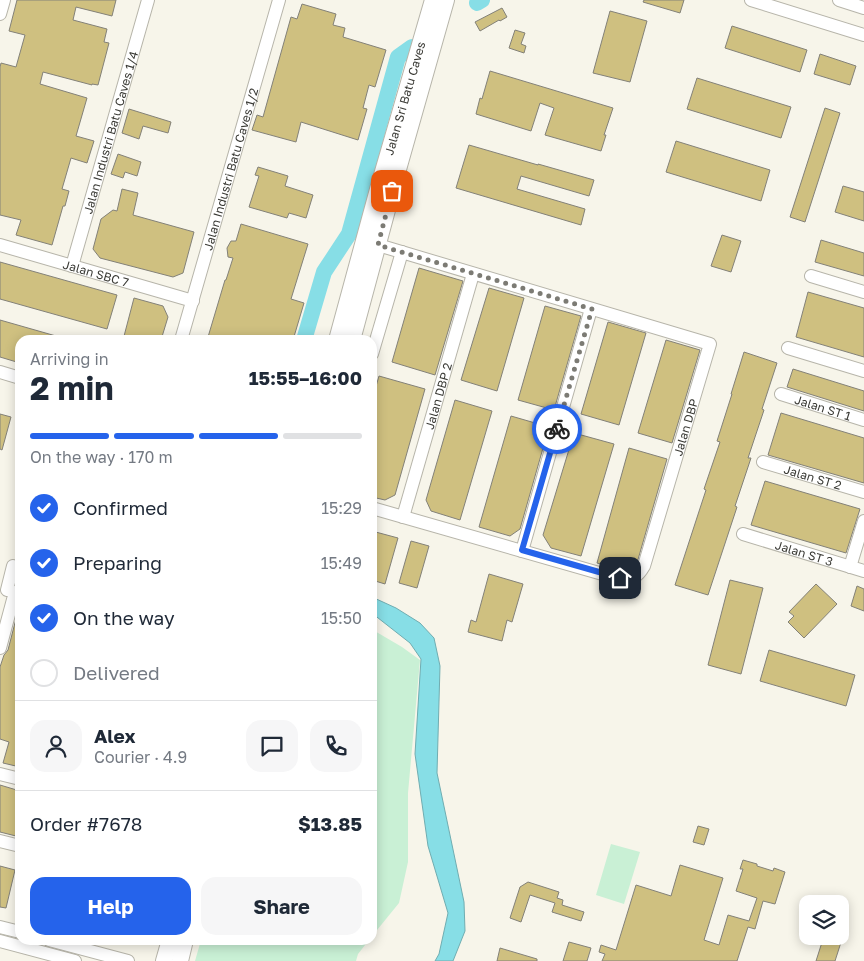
<!DOCTYPE html>
<meta charset="utf-8">
<style>
:root{--surface:#fff;--page:#f6f6f7;--text:#1f2937;--muted:#747a83;--line:#e0e1e3;--accent:#2563eb}
body{margin:0;font-family:"Golos Text",sans-serif;background:var(--page);color:var(--text);height:100vh;display:flex;flex-direction:column;font-size:19px;white-space:nowrap}
*{box-sizing:border-box;margin:0}
p{font-size:16px;color:var(--muted)}
.icon{flex:none;width:28px;height:28px;fill:none;stroke:currentColor;stroke-width:2;stroke-linecap:round;stroke-linejoin:round}
.map{position:relative;flex:1;overflow:hidden}
.panel{position:absolute;left:15px;top:335px;width:362px;height:610px;display:flex;flex-direction:column;background:var(--surface);border-radius:15px;box-shadow:0 2px 12px #0003}
.panel>*{flex:none}
.fabs{position:absolute;left:799px;top:895px;display:grid;gap:10px}
.fabs a{display:grid;place-items:center;width:50px;height:50px;border-radius:10px;background:var(--surface);box-shadow:0 2px 12px #0003;font-size:25px}
.pin{position:absolute;display:grid;place-items:center;width:42px;height:42px;color:#fff;margin:-21px;border-radius:10px;box-shadow:0 2px 8px #0006}
.courier{position:absolute;display:grid;place-items:center;width:50px;height:50px;margin:-25px;border:4px solid #2563eb;border-radius:50%;background:#fff;color:#222;box-shadow:0 1px 6px #0007}
.headline em{font-style:normal;font-weight:700}
.headline div{display:flex;flex-direction:column-reverse}
.headline{display:flex;align-items:center;justify-content:space-between;height:85px;padding:0 15px}
h1{font-size:32px;font-weight:700;line-height:38px}
.bar{display:grid;grid-template-columns:repeat(4,1fr);gap:8px 5px;align-content:center;height:60px;padding:0 15px}
.bar i{height:6px;border-radius:4px;background:var(--line)}
.bar .active{background:var(--accent)}
.bar p{grid-column:span 4}
.line{display:flex;align-items:center;gap:12px;padding:0 15px;border-top:1px solid var(--line)}
.line div{flex:1}
.round{display:grid;place-items:center;flex:none;width:52px;height:52px;border-radius:15px;background:var(--page)}
ol{padding:0 15px;list-style:none}
li{display:flex;align-items:center;gap:15px;height:55px}
li p{margin-inline-start:auto}
li .icon{padding:5px;border-radius:50%;background:var(--accent);color:#fff;stroke-width:4}
li:last-child{color:var(--muted)}
li i{width:28px;height:28px;border:2px solid var(--line);border-radius:50%}
.action{display:flex;gap:10px;margin-top:auto;padding:10px 15px}
.action a{flex:1;height:58px;border-radius:15px;background:var(--accent);color:#fff;font-size:20px;font-weight:700;line-height:58px;text-align:center}
.action a+a{background:var(--page);color:var(--text)}
.map>svg:first-child{display:block}
.green{fill:#c9f0d5}
.water{fill:#87dee6;stroke:#70adb1}
.lines{fill:none;stroke-linecap:round;stroke-linejoin:round}
.river{stroke:#87dee6;stroke-width:16}
.building{fill:#cfc080;stroke:#838178}
.minor-casing{stroke:#b7b5aa;stroke-width:14}
.major-casing{stroke:#b7b5aa;stroke-width:18}
.minor{stroke:#fff;stroke-width:12}
.major{stroke:#fff;stroke-width:16}
.done{stroke:#7c7b74;stroke-width:5;stroke-dasharray:0 9}
.route{stroke:#2563eb;stroke-width:6}
.labels{text-anchor:middle;dominant-baseline:central;stroke-width:4;stroke-linejoin:round;paint-order:stroke}
.street-label{font-size:12px;fill:#3a3a35;stroke:#f7f5ea}
</style>
<div class="map">
<svg width="864" height="961" viewBox="0 0 864 961">
<rect width="100%" height="100%" fill="#f7f5ea"/>
<!-- green -->
<path class="green" d="M373,630L402,647L420,660L408,793V862L399,903L373,935Z
M611,844L640,852L624,904L596,895Z
M201,940H369L358,954L356,961H195Z"/>
<!-- water -->
<path class="water" d="M372,597L396,608L420,623L434,638L440,666L437,773L464,902L465,931L453,961H435L439,954L448,913L428,846L415,754L421,659L410,643L373,614Z"/>
<g class="lines">
<!-- river -->
<path class="river" d="M477,3L482,0
M304,340L324,272L349,234L398,57L412,47"/>
</g>
<!-- building -->
<path class="building" d="M17,0H116L112,16L76,7L73,20L107,29L104,42L109,43L98,85L92,84V85L43,72L40,84L87,98L76,136L94,141L87,163L71,158L62,189L69,191L65,206H63L52,245L16,235L21,220L0,215V67L1,63L16,67L25,35L9,31Z
M644,0H684L680,13L643,2Z
M302,4L336,14L333,25L345,28L343,37L386,50L375,87L369,85L363,108L367,109L358,140L301,122L296,142L252,130L257,115L263,117L291,17L297,19Z
M502,8L507,17L500,21L499,20L480,31L475,22Z
M610,11L647,21L630,82L593,73Z
M732,26L807,50L800,72L725,48Z
M515,30L525,33L521,44L526,46L524,53L509,48Z
M820,54L856,66L850,85L814,74Z
M490,71L613,108L604,135H606L601,151L545,135L554,108L540,103L531,131L476,114L480,98L482,99Z
M697,78L791,107L781,138L687,109Z
M825,108L840,113L805,222L790,217Z
M129,109L171,122L168,133L143,126L139,139L122,133Z
M676,141L770,170L761,201L666,172Z
M469,145L538,165V164L594,180L589,196L521,176L517,189L585,209L581,225L456,188Z
M118,154L141,162L137,176L125,172L123,178L111,174Z
M258,167L288,176L285,186L313,195L306,218L289,213L287,218L249,207L259,176L255,175Z
M843,186L864,192V221L835,212Z
M122,189L138,193L133,215L194,232L183,273L173,277L100,258L93,249L101,219L113,210L117,211Z
M241,224L308,244L291,299L304,303L293,340H218L208,337L225,280H226L233,258L228,257L227,248L231,241H236Z
M722,235L741,241L731,272L711,266Z
M821,240L864,253V276L815,262Z
M0,262L117,295L107,329L0,299Z
M419,268L463,281L435,375L392,362Z
M489,288L524,298L497,391L461,380Z
M808,292L864,308V357L796,337Z
M134,298L163,306L168,317L161,340H123Z
M545,306L581,316L554,410L518,400Z
M0,320L63,338L62,340H20V363L0,357Z
M608,322L646,333L619,425L581,414Z
M666,340L700,350L672,443L638,433Z
M744,352L777,363L762,409L764,410L748,458H751L735,506L737,507L708,595L675,585L706,490L704,489L720,442L717,441L732,394H731Z
M793,369L864,391V411L787,387Z
M379,376L425,389L395,495L385,500L372,497V400Z
M455,400L492,411L460,520L431,511L426,500Z
M781,413L864,438V483L768,455Z
M0,414L11,417L2,450L0,449Z
M511,416L549,427L520,529L510,536L479,527Z
M574,433L614,444L581,556L551,548L543,535Z
M629,448L667,459L637,563L631,569L624,571L597,563Z
M765,481L860,509L846,553L751,525Z
M372,531L398,538L385,584L372,580Z
M411,541L429,546L417,588L399,583Z
M489,574L523,584L512,622L507,620L502,641L468,632L471,620L476,622Z
M730,580L763,588L741,674L708,665Z
M816,584L837,604L804,638L788,622L794,616L789,612Z
M857,586L864,589V611L851,606Z
M17,615H20V767L3,763L9,742L0,739V667L4,655L8,650Z
M769,650L855,675L846,706L760,681Z
M0,785L20,791V837L0,832Z
M698,826L709,829L704,845L693,842Z
M743,860L757,864V866L773,871L774,868L785,872L775,904L763,901L755,929L748,927L737,961H602L605,954L599,952L601,945L616,950L636,885L671,896L680,865L723,878L704,940L719,945L728,915L749,921L757,898L736,891L743,869H740Z
M0,866L15,870L6,908L0,907Z
M528,882L559,892L557,898L563,900L562,905L584,912L581,921L552,912L555,903L530,895L521,922L510,918L520,887Z
M824,936H843L835,961H816Z
M569,942L591,948L587,961H563Z
M500,948L537,959V961H497Z"/>
<g class="lines">
<!-- minor casing -->
<g class="minor-casing">
<g id="minor">
<path d="M751,0L864,35"/>
<path d="M839,0L864,8"/>
<path d="M0,14L4,0"/>
<path id="s1" d="M0,245L193,301"/>
<path id="s2" d="M72,266L148,0"/>
<path d="M811,276L864,292"/>
<path id="s3" d="M181,340L279,0"/>
<path d="M788,348L864,371"/>
<path d="M372,354L402,252"/>
<path d="M0,372L20,378"/>
<path id="s4" d="M781,394L864,420"/>
<path id="s5" d="M763,462L864,492"/>
<path id="s6" d="M372,508L620,579C634,578 637,578 644,566L710,344L378,245"/>
<path id="s7" d="M403,517L473,274"/>
<path id="s8" d="M743,534L864,571"/>
<path d="M522,551L591,309"/>
<path d="M850,567L864,521"/>
<path d="M7,590L13,566"/>
<path d="M0,648L15,592"/>
<path d="M0,774L20,779"/>
<path d="M0,841L20,846"/>
<path d="M0,927L20,932"/>
<path d="M49,940L128,961"/>
<path d="M0,941L75,961"/>
</g>
</g>
<!-- major casing -->
<g class="major-casing">
<g id="major">
<path id="s9" d="M337,340L380,182L433,0"/>
<path d="M352,340L397,173L446,0"/>
<path d="M164,961L170,940"/>
<path d="M180,961L185,940"/>
</g>
</g>
<!-- minor -->
<use href="#minor" class="minor"/>
<!-- major -->
<use href="#major" class="major"/>
</g>
<g class="lines">
<!-- done -->
<path class="done" d="M392,191L378,245L592,309L557,429"/>
<!-- route -->
<path class="route" d="M557,429L522,550L620,578"/>
</g>
<g class="labels">
<!-- street labels -->
<g class="street-label">
<text stroke="none"><textPath href="#s9" startOffset="251">Jalan Sri Batu Caves</textPath></text>
<text stroke="none"><textPath href="#s2" startOffset="139">Jalan Industri Batu Caves 1/4</textPath></text>
<text stroke="none"><textPath href="#s3" startOffset="178">Jalan Industri Batu Caves 1/2</textPath></text>
<text stroke="none"><textPath href="#s1" startOffset="100">Jalan SBC 7</textPath></text>
<text stroke="none"><textPath href="#s7" startOffset="126">Jalan DBP 2</textPath></text>
<text stroke="none"><textPath href="#s4" startOffset="44">Jalan ST 1</textPath></text>
<text stroke="none"><textPath href="#s6" startOffset="432">Jalan DBP</textPath></text>
<text stroke="none"><textPath href="#s5" startOffset="52">Jalan ST 2</textPath></text>
<text stroke="none"><textPath href="#s8" startOffset="64">Jalan ST 3</textPath></text>
</g>
</g>
</svg>
<div class="fabs">
<a><svg class="icon" aria-label="layers" viewBox="0 0 24 24"><path d="M12 4l9 5-9 5-9-5zM3 14l9 5 9-5"/></svg></a>
</div>
<div class="pin" style="left:392px;top:191px;background:#ea580c"><svg class="icon" aria-label="bag" viewBox="0 0 24 24"><path d="M5 8h14l-1 12H6zM9 8a3 3 0 0 1 6 0"/></svg></div>
<div class="pin" style="left:620px;top:578px;background:#1f2937"><svg class="icon" aria-label="home" viewBox="0 0 24 24"><path d="M3 11l9-7 9 7M6 9v11h12V9"/></svg></div>
<div class="courier" style="left:557px;top:429px"><svg class="icon" aria-label="bike" viewBox="0 0 24 24"><circle cx="6" cy="16" r="4"/><circle cx="18" cy="16" r="4"/><path d="M6 16l4-8h5l3 8M10 8l3 8H6M13 5h3"/></svg></div>
<section class="panel">
<div class="headline"><div><h1>2 min</h1><p>Arriving in</p></div><em>15:55–16:00</em></div>
<div class="bar"><i class="active"></i><i class="active"></i><i class="active"></i><i></i><p>On the way · 170 m</p></div>
<ol>
<li><svg class="icon" aria-label="check" viewBox="0 0 24 24"><path d="M5 12l5 5 9-10"/></svg>Confirmed<p>15:29</p></li>
<li><svg class="icon" aria-label="check" viewBox="0 0 24 24"><path d="M5 12l5 5 9-10"/></svg>Preparing<p>15:49</p></li>
<li><svg class="icon" aria-label="check" viewBox="0 0 24 24"><path d="M5 12l5 5 9-10"/></svg>On the way<p>15:50</p></li>
<li><i></i>Delivered</li>
</ol>
<div class="line" style="height:90px"><a class="round"><svg class="icon" aria-label="person" viewBox="0 0 24 24"><circle cx="12" cy="8" r="4"/><path d="M4 21q1-7 8-7t8 7"/></svg></a><div><b>Alex</b><p>Courier · 4.9</p></div><a class="round"><svg class="icon" aria-label="chat" viewBox="0 0 24 24"><path d="M4 5h16v11H9l-5 4z"/></svg></a><a class="round"><svg class="icon" aria-label="phone" viewBox="0 0 24 24"><path d="M5 4h4l2 5-3 2q2 4 5 5l2-3 5 2v4C11 20 4 13 5 4z"/></svg></a></div>
<div class="line" style="height:65px"><div>Order #7678</div><b>$13.85</b></div>
<div class="action"><a>Help</a><a>Share</a></div>
</section>
</div>
